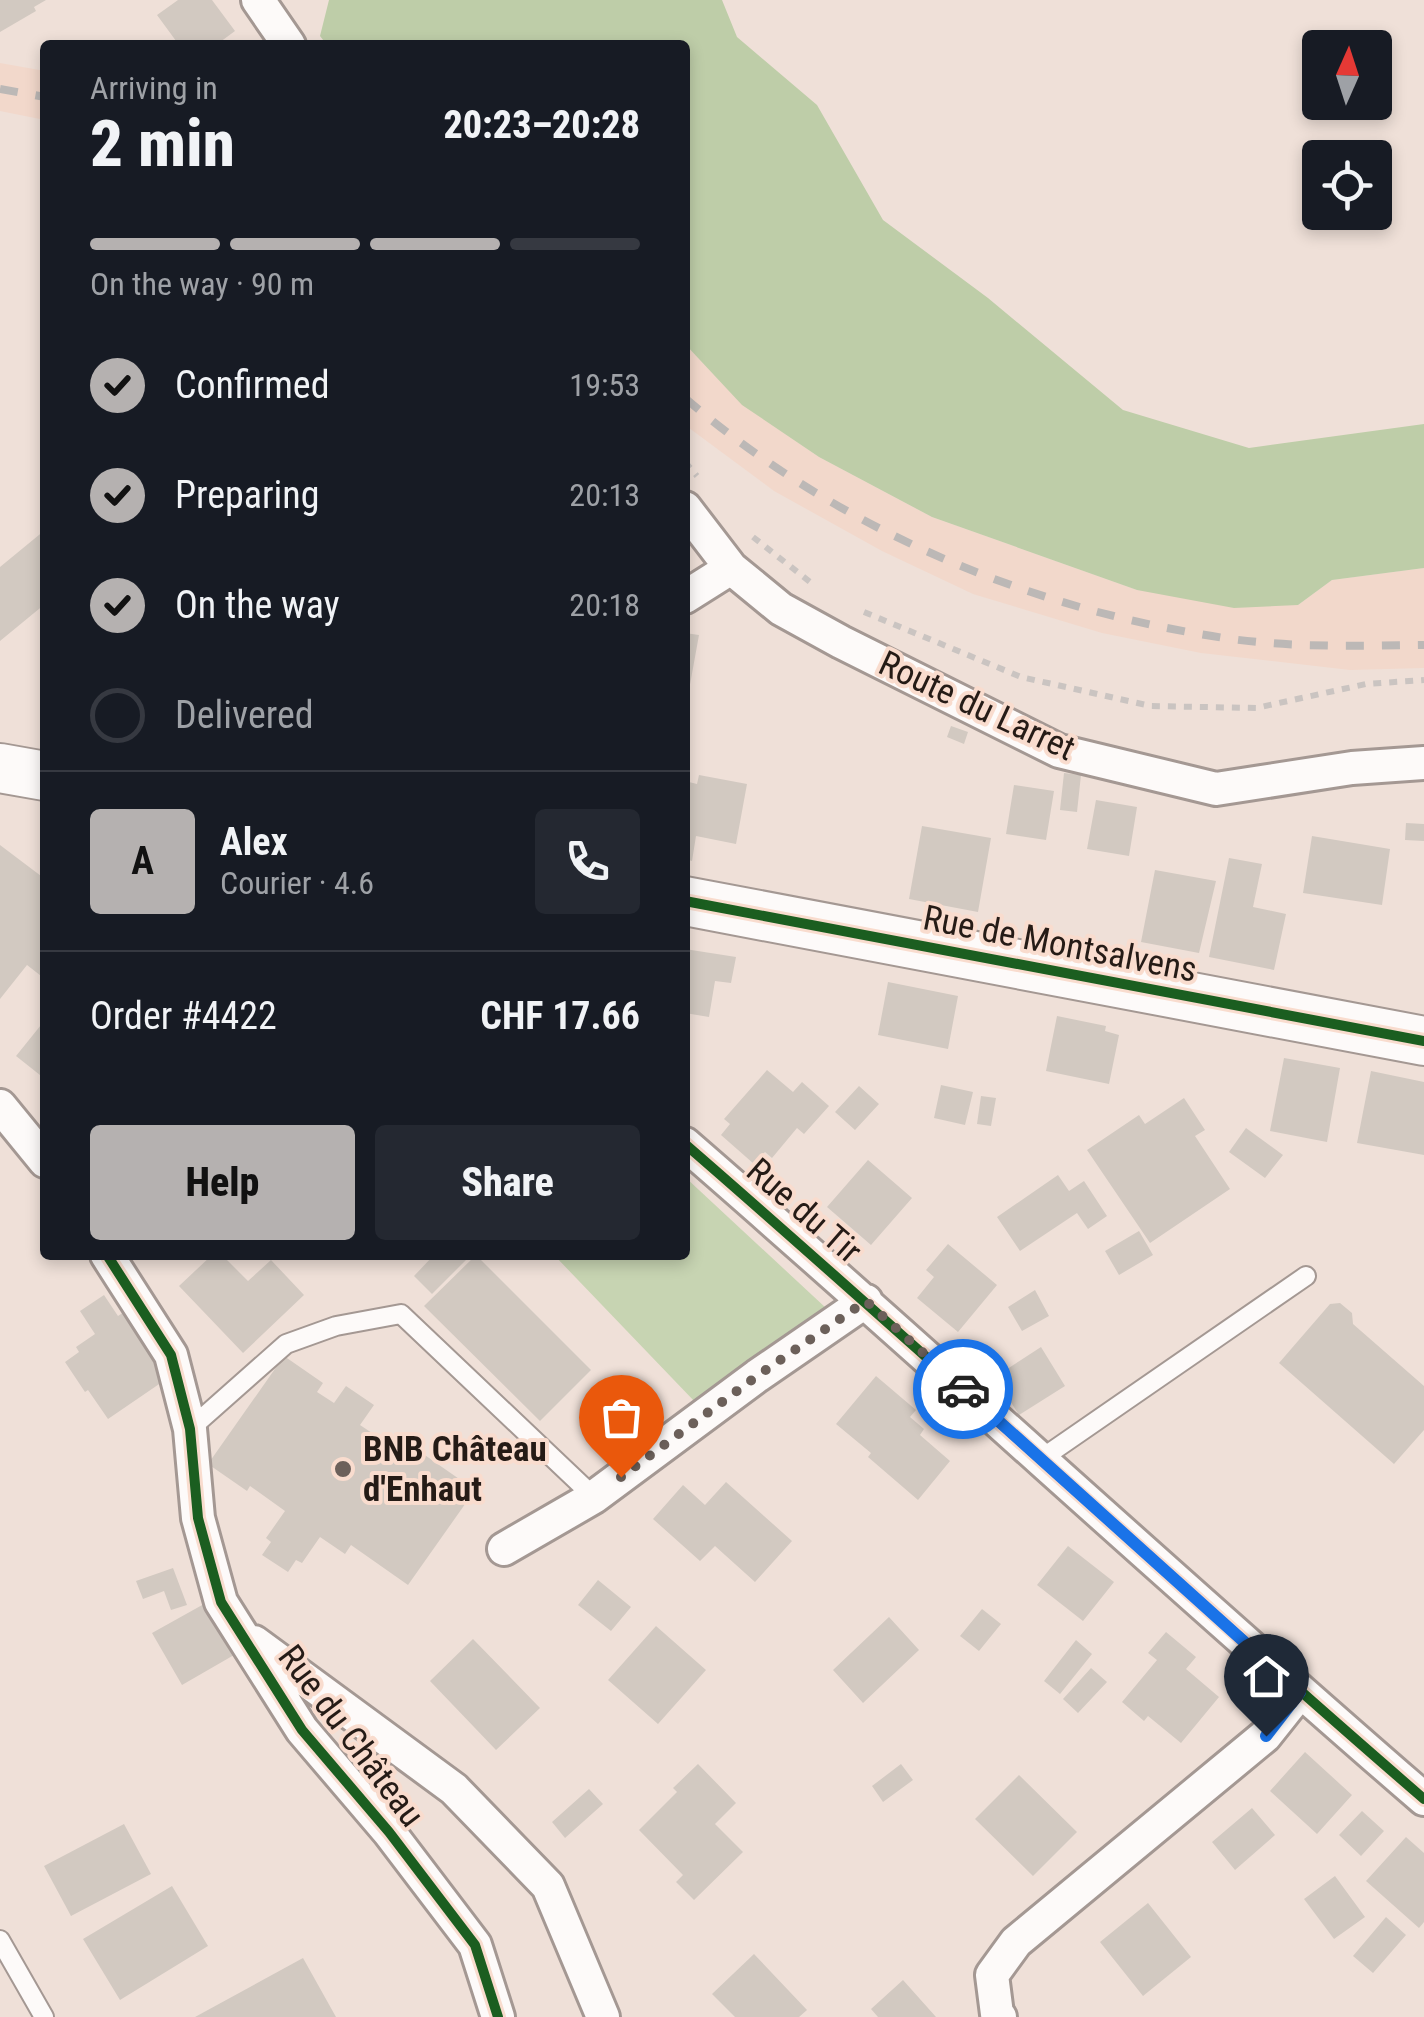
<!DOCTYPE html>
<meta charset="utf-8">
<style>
:root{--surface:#171b24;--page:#242831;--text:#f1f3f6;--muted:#9ea1a6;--line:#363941;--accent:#b5b1b0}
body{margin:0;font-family:"Roboto Condensed",sans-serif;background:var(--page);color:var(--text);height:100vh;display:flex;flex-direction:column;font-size:38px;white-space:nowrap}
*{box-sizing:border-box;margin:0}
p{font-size:32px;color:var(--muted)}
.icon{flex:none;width:55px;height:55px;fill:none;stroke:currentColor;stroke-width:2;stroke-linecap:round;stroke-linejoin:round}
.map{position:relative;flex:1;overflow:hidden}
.side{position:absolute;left:40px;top:40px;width:650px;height:1220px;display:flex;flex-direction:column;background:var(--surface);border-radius:10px;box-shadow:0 5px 15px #0003}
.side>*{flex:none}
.needle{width:65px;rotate:3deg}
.controls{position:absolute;left:1302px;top:30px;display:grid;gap:20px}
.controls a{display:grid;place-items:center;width:90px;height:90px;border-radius:10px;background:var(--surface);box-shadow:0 5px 15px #0003;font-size:50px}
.pin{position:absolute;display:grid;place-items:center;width:85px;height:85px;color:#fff;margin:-102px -42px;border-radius:50% 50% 50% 0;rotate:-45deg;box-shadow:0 0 10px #0007}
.pin .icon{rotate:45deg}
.courier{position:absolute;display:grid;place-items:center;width:100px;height:100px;margin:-50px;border:8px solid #1a73e8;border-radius:50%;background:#fff;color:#222;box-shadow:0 2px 12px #0007}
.headline em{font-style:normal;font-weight:800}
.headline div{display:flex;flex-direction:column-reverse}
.headline{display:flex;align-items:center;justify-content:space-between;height:170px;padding:0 50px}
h1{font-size:65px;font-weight:800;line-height:75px}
.bar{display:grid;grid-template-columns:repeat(4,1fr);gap:15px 10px;align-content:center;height:120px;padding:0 50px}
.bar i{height:12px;border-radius:8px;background:var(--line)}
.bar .active{background:var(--accent)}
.bar p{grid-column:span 4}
.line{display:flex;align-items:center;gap:25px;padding:0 50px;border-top:2px solid var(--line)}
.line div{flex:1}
.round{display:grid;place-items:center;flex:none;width:105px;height:105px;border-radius:10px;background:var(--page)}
ol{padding:0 50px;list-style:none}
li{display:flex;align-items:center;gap:30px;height:110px}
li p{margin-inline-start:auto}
li .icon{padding:10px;border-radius:50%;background:var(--accent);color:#111;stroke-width:4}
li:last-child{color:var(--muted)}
li i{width:55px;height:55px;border:5px solid var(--line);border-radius:50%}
.cta{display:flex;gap:20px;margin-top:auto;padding:20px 50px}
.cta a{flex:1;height:115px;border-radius:10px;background:var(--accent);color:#111;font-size:40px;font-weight:800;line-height:115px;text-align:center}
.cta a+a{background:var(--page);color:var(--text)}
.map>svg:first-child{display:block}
.built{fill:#f2d8cb}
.green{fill:#c7d4b2}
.forest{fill:#becda8}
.building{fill:#d2c9c1}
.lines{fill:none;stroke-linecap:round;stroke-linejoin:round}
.lane-casing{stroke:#a49893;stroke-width:22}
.street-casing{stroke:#a49893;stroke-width:38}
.secondary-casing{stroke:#a49893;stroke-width:52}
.path{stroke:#cac4c1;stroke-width:6;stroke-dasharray:8 8;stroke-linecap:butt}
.lane{stroke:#fdfaf9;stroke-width:18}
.street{stroke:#fdfaf9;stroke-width:32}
.secondary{stroke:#fdfaf9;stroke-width:48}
.rail{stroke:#bcb8b6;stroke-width:8;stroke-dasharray:18 18;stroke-linecap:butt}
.cycleway-casing{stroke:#f9dcce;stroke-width:16}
.cycleway{stroke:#1b5e20;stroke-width:10}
.done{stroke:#6c605a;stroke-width:10;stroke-dasharray:0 18}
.route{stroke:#1a73e8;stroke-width:12}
.poi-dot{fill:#6c605a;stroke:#f9dcce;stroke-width:4}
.labels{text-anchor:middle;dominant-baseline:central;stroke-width:8;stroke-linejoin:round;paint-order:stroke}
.street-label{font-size:35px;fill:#251b16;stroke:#f9dcce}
.poi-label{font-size:35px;font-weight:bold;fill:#251b16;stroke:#f9dcce;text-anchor:start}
</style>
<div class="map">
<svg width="1424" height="2017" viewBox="0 0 1424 2017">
<rect width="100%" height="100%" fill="#efe0d8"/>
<!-- built -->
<path class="built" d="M0,63L45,71V120L0,111Z
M685,344L743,405L819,457L932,517L1137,590L1298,605L1332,580L1424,568V668L1350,670L1201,653L1102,633L973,594L882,551L774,491L685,425Z"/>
<!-- green -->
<path class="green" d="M685,1177L826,1308L696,1403L554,1255H685Z"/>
<!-- forest -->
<path class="forest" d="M329,0H722L737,37L817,105L883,220L988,298L1123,410L1249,448L1424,424V568L1332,580L1298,605L1234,608L1137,590L932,517L819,457L742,405L685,344V45H327L320,36Z"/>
<!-- building -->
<path class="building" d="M0,0H46L34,7L36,11L0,32Z
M178,0H212L235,31L216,45H179L157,15Z
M45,530V604L0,641V567Z
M685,633L699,635L687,701H685Z
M951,726L968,732L964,744L947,737Z
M1064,773L1081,775L1077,812L1060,810Z
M699,775L747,784L736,844L696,836L692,861L685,859V781L697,784Z
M1014,785L1054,791L1046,840L1006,834Z
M1096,800L1137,807L1129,856L1087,849Z
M1406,823L1424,824V841L1405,840Z
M922,826L991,838L978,912L909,899Z
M1312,836L1390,849L1382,905L1303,893Z
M0,845L45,879V979L27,965L0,999Z
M1229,858L1262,864L1253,907L1286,914L1274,970L1209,957Z
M1155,870L1216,881L1199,953L1141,942Z
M685,949L736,957L731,983L715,981L709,1017L685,1013Z
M888,982L958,996L948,1049L878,1035Z
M1057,1016L1106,1026L1105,1031L1119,1035L1109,1084L1046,1071Z
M45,1020V1079L16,1056Z
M1284,1058L1340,1068L1327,1142L1270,1131Z
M767,1070L793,1092L802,1082L829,1106L804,1134L797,1128L772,1158L765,1152L754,1164L721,1135L730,1124L724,1119Z
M1371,1071L1424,1082V1155L1357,1143Z
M941,1085L973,1092L965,1125L934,1118Z
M859,1086L879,1104L855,1130L835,1112Z
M981,1096L996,1098L991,1126L977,1124Z
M1184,1098L1205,1130L1195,1136L1230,1189L1150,1243L1087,1150L1139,1115L1145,1124Z
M1246,1128L1283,1155L1265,1178L1229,1152Z
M868,1160L912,1198L871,1245L827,1207Z
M1058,1175L1069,1191L1084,1181L1107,1216L1088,1229L1077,1213L1020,1251L997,1217Z
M1139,1231L1153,1255L1119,1275L1105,1251Z
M948,1244L997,1285L958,1332L917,1298L934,1277L926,1270Z
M212,1255H222L248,1281L271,1260L304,1295L243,1353L179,1286Z
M434,1255H471L432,1294L414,1276Z
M476,1255L591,1370L540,1421L424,1306Z
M1035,1290L1049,1316L1022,1331L1008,1307Z
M104,1295L118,1316L124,1312L168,1378L108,1419L88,1390L85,1392L65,1362L79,1352L76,1347L95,1334L80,1311Z
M1340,1303L1352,1313L1353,1324L1424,1386V1430L1394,1464L1279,1363L1330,1304Z
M1041,1347L1065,1386L1019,1415L995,1377Z
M284,1356L323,1383L317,1392L334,1403L346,1386L374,1405L360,1425L390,1445L396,1435L475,1490L408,1585L351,1545L345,1554L320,1537L302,1563L296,1560L288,1572L262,1555L271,1542L266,1538L285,1511L250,1486L247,1491L208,1464Z
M876,1376L916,1410L910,1417L924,1429L920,1435L950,1461L918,1500L868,1457L871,1453L836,1424Z
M726,1482L792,1541L755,1582L715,1546L700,1561L653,1519L683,1485L705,1505Z
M1068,1546L1114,1582L1083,1621L1037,1585Z
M173,1568L187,1605L171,1610L164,1591L143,1599L136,1581Z
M598,1580L631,1607L611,1631L578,1605Z
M204,1604L234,1655L182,1685L152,1633Z
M982,1609L1001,1624L979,1651L960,1636Z
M889,1617L919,1650L863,1703L833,1670Z
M656,1626L706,1670L658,1724L608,1680Z
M1166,1632L1196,1657L1186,1669L1219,1697L1181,1743L1148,1716L1144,1721L1122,1702L1157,1660L1148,1653Z
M473,1639L540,1708L496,1750L430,1681Z
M1076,1640L1092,1654L1060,1694L1044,1681Z
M1091,1668L1107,1682L1078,1713L1063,1699Z
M1305,1752L1352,1795L1317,1834L1270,1791Z
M698,1764L736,1803L715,1824L743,1852L694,1900L676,1882L683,1875L639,1830L677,1792L673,1788Z
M901,1764L913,1780L883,1802L872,1786Z
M1019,1775L1077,1832L1033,1876L975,1819Z
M589,1789L603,1804L565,1838L552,1822Z
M1252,1808L1275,1835L1235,1870L1212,1842Z
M1362,1811L1384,1831L1361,1856L1339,1835Z
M124,1824L151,1874L71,1916L44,1866Z
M1406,1837L1424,1853V1922L1419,1928L1366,1881Z
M1335,1876L1365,1917L1334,1939L1304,1899Z
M172,1886L208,1946L120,2000L83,1939Z
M1148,1903L1191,1957L1143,1996L1100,1942Z
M1386,1917L1406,1935L1373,1973L1353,1956Z
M754,1954L807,2010L799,2017H735L712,1994Z
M303,1958L336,2017H195Z
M903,1980L936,2017H878L871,2009Z"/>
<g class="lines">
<!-- lane casing -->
<g class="lane-casing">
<path id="lane" d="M190,1429L286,1344L336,1326L401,1314L594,1497
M1041,1459L1306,1276
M0,1940L44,2017"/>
</g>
<!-- street casing -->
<g class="street-casing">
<path id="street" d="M258,0L289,45
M685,508L731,568L781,609L841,642L1059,751L1216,789L1352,768L1424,763
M685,597L731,568
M0,1106L45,1161
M685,1144C934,1360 1175,1584 1424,1799
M107,1255L171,1355L190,1429L198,1518L221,1602L302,1730L389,1832L475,1945L498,2017
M504,1549L594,1497L757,1376L866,1301
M254,1642L454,1789L548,1886L603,2017
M1000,2017L997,2014L992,1975L1016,1942L1265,1736L1300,1692"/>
</g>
<!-- secondary casing -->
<g class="secondary-casing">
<path id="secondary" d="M0,768L45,776
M685,901L1424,1041"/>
</g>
<!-- path -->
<path class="path" d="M685,462L697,476
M753,537L814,585
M864,612L1021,677L1151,706L1256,708L1366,684L1424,680"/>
<!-- lane -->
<use href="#lane" class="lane"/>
<!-- street -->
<use href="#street" class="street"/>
<!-- secondary -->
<use href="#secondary" class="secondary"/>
<!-- rail -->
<path class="rail" d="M0,89L45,97
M685,398C832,525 1020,606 1212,636C1281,648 1354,646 1424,645"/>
<!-- cycleway casing -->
<g class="cycleway-casing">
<path id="cycleway" d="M685,901L1424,1041
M685,1144C934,1360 1175,1584 1424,1799
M107,1255L171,1355L190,1429L198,1518L221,1602L302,1730L389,1832L475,1945L498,2017"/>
</g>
<!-- cycleway -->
<use href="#cycleway" class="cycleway"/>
</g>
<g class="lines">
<!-- done -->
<path class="done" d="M621,1477L757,1376L866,1301L963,1389"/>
<!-- route -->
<path class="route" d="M963,1389L1300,1692L1266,1736"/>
</g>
<!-- markers -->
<circle class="poi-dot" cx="343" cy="1469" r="10"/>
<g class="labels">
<!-- street labels -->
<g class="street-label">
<text transform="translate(977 706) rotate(25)">Route du Larret</text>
<text transform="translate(1060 944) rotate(11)">Rue de Montsalvens</text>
<text transform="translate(804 1211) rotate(41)">Rue du Tir</text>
<text transform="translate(351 1736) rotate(53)">Rue du Château</text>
</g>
<!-- poi labels -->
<g class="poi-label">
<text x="363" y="1449">BNB Château<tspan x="363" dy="40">d'Enhaut</tspan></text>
</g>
</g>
</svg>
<div class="controls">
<a><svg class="needle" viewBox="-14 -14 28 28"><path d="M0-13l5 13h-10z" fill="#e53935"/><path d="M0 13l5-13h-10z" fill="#9ea1a6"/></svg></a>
<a><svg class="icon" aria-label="locate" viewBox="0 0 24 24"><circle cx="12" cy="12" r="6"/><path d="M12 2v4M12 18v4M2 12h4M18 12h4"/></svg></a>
</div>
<div class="pin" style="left:621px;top:1477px;background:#ea580c"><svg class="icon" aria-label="bag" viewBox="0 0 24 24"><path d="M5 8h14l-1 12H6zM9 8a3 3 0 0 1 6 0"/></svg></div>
<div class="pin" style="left:1266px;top:1736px;background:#1f2937"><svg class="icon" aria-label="home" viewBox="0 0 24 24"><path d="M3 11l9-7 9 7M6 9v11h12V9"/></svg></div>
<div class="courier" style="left:963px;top:1389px"><svg class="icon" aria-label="car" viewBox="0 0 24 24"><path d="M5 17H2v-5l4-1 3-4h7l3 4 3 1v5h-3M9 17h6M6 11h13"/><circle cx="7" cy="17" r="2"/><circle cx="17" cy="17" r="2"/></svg></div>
<section class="side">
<div class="headline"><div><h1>2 min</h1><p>Arriving in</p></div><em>20:23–20:28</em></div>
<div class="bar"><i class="active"></i><i class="active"></i><i class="active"></i><i></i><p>On the way · 90 m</p></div>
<ol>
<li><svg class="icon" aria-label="check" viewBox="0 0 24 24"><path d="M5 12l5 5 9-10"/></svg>Confirmed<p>19:53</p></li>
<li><svg class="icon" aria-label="check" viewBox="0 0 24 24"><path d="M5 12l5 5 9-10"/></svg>Preparing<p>20:13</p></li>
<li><svg class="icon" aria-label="check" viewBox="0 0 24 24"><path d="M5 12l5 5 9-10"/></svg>On the way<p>20:18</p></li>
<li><i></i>Delivered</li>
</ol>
<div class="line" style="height:180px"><b class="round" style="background:var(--accent);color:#111">A</b><div><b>Alex</b><p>Courier · 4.6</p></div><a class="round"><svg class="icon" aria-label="phone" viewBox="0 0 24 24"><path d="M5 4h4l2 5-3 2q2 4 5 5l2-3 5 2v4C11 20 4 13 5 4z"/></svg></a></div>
<div class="line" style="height:130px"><div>Order #4422</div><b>CHF 17.66</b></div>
<div class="cta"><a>Help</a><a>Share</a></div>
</section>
</div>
